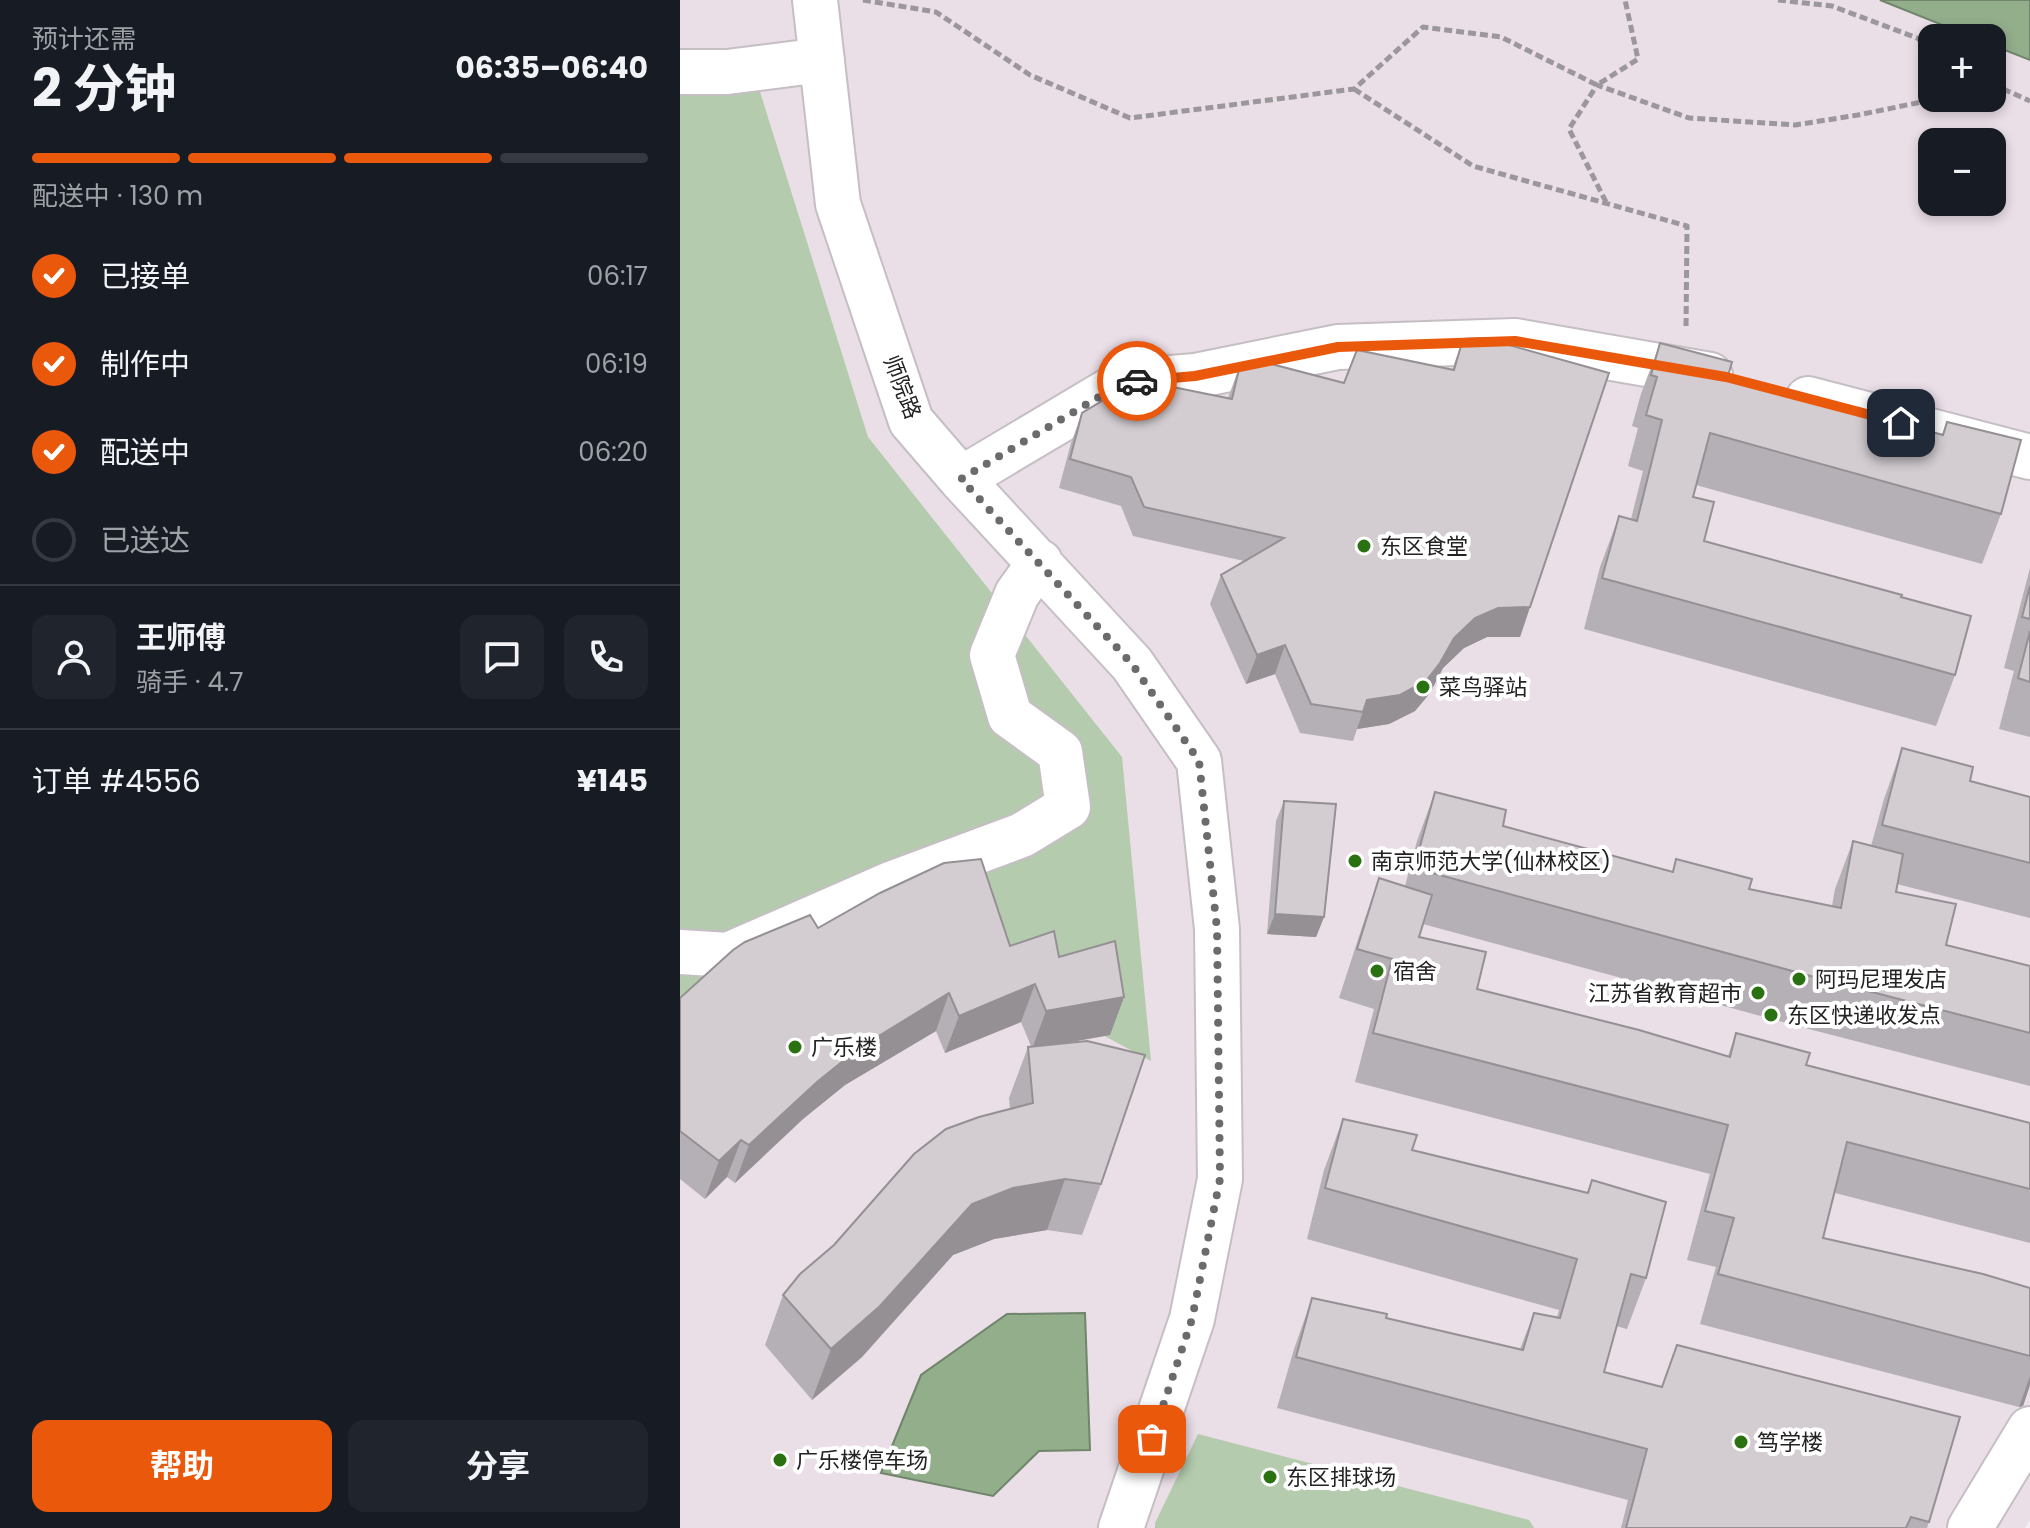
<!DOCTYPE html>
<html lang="zh">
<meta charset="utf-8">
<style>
:root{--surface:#171b24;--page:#20242c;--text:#f1f3f6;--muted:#9ea1a6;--line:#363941;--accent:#ea580c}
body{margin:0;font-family:Poppins,"Noto Sans SC",sans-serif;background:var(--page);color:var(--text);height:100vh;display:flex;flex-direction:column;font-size:30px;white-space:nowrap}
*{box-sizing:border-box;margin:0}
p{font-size:26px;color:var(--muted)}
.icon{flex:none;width:44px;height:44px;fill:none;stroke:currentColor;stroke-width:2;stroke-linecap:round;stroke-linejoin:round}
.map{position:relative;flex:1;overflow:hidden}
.side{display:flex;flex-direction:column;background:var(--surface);width:680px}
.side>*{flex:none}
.tools{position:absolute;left:1238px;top:24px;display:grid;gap:16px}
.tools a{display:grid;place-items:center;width:88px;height:88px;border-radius:16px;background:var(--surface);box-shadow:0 4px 12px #0003;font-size:40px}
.pin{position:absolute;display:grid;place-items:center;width:68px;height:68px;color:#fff;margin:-34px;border-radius:16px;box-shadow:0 4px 12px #0006}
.courier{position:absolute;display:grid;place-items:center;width:80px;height:80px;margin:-40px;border:6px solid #ea580c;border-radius:50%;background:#fff;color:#222;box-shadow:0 2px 10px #0007}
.head em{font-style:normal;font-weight:700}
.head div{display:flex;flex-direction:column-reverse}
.head{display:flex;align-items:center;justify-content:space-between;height:136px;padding:0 32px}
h1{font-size:52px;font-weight:700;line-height:60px}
.bar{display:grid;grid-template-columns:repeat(4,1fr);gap:12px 8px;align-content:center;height:96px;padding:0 32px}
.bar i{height:10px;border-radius:6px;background:var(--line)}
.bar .selected{background:var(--accent)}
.bar p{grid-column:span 4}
.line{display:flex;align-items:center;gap:20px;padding:0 32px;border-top:2px solid var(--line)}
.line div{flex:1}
.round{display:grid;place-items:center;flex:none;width:84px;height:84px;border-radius:16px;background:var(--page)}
ol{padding:0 32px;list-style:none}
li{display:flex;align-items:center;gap:24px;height:88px}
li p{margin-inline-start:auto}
li .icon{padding:8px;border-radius:50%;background:var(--accent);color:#fff;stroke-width:4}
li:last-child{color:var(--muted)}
li i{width:44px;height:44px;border:4px solid var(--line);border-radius:50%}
.cta{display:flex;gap:16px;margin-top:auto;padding:16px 32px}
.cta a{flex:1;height:92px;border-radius:16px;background:var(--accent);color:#fff;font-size:32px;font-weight:700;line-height:92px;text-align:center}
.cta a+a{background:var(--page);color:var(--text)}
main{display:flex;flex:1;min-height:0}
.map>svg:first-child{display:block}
.built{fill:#eadee7;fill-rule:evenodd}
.green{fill:#b4cbae}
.water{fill:#92ae8b;stroke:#71846c;stroke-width:2}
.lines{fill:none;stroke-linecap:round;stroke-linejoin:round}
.minor-casing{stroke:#c5bfc4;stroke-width:48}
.path{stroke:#9b979a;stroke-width:5;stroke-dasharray:8 4;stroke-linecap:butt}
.minor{stroke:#fff;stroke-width:44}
.wall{fill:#b5b0b5}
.shaded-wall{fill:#949093}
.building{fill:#d3cdd2;stroke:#949093;stroke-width:2}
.done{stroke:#6d6a6d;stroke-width:8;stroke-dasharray:0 14.4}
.route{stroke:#ea580c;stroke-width:10}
.poi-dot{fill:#2a7111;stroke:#fff;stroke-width:3}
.labels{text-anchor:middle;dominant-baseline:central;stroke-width:8;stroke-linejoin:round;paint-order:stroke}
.street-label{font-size:22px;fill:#242224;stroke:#fff}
.poi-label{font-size:22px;fill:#242224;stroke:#fff;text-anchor:start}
</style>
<main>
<section class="side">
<div class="head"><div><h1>2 分钟</h1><p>预计还需</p></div><em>06:35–06:40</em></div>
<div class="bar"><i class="selected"></i><i class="selected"></i><i class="selected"></i><i></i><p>配送中 · 130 m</p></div>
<ol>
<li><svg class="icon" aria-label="check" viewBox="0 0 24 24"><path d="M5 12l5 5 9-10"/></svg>已接单<p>06:17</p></li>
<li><svg class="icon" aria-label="check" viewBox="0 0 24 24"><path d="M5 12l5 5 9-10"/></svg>制作中<p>06:19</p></li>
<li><svg class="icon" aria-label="check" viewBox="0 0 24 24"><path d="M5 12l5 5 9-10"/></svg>配送中<p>06:20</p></li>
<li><i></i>已送达</li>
</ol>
<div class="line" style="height:144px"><a class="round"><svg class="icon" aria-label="person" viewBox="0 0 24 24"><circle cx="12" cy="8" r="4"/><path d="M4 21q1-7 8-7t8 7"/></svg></a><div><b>王师傅</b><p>骑手 · 4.7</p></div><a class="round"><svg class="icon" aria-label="chat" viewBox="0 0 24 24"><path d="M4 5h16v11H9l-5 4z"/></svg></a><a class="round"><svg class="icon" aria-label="phone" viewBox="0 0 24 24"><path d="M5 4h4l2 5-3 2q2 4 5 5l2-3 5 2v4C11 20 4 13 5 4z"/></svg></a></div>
<div class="line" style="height:104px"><div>订单 #4556</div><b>¥145</b></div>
<div class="cta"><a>帮助</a><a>分享</a></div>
</section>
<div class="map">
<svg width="1350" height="1528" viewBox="0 0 1350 1528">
<rect width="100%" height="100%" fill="#f5eff4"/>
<!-- built -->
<path class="built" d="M0,0H1350V1520L1345,1528H0ZM1252,38H1312V98H1252ZM1252,142H1312V202H1252Z"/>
<!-- green -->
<path class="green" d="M71,63L188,437L442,757L471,1061L211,921L0,1065V82Z
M518,1434L849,1520L854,1528H475V1523Z"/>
<!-- water -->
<path class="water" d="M1200,0H1350V60L1312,45V38H1295Z
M405,1313L410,1450L359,1451L313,1496L201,1473L241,1375L327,1314Z"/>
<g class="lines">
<!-- minor casing -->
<g class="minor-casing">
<path id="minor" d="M135,0L158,204L231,421L281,479L452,664L519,761L537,929L540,1179L512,1319L441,1528
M0,72H47L142,60
M1128,399L1350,457
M281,479L444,382L515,376L658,347L835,341L1030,375
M0,952L48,955L213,883L342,835L388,807L380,752L330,716L312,655L337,594L360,562
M1290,1528L1350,1429"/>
</g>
<!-- path -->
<path class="path" d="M183,0L256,12L350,75L450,118L674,89L743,27L821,37L917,85L958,59L945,0
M1098,0L1152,6L1237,38L1252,48
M1312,84L1350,101
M674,89L793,166L1007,226L1006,329
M926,202L889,129L917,85L1009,118L1115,125L1178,115L1261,98"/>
<!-- minor -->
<use href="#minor" class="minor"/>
</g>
<!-- wall -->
<path class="wall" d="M783,339L850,607L840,637H807L784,648L763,668L750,693L735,711L709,724L677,729L673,741L620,733L595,674L566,684L530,604L541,575L564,561L453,536L441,506L379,488L391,443L402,413L548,398L560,365L664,383L772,370Z
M980,343L1048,376L1262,435L1267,422L1321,514L1302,564L1016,485L1013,497L1024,541L1221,597L1275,675L1256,726L904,629L920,567L939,516L951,519L963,471L948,466L958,428L952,426L961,394Z
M1350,568V737L1319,729L1334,671L1324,668Z
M1222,748L1290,781L1350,797V918L1217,884L1216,892L1266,945L1350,966V1086L1121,1027L743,924L739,937L797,989L1048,1056L1056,1033L1126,1065L1350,1123V1243L1155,1193L1143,1238L1350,1288V1385L1343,1406L1339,1407L1020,1324L1036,1267L1007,1260L1030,1174L675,1082L694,1009L659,998L682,927L699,878L725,886L737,841L755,792L823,826L992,872L996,859L1069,889L1152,906L1155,889L1173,841L1191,846L1204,799Z
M604,801L644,917L636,937L587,934L596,821Z
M138,928L330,946L379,957L444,997L430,1035L385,1043L421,1184L402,1235L367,1230L314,1239L273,1255L182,1357L132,1400L85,1345L103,1295L330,1109L329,1098L348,1047L351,1046L341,1022L265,1053L256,1031L165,1085L123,1119L55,1183L47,1177L25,1199L0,1179V998Z
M663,1119L732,1150L907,1193L912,1180L966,1278L947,1329L936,1326L924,1372L981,1387L1280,1417L1247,1528H941L948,1500L597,1408L614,1349L632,1298L706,1318L840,1349L854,1313L877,1317L879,1310L627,1239L644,1170Z"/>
<!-- shaded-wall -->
<path class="shaded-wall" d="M850,607L840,637H807L784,648L763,668L750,693L735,711L709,724L677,729L687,700L774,638L795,618L818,608Z
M605,645L595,674L566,684L577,655Z
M595,914L644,917L636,937L587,934Z
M355,984L341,1022L265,1053L279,1016Z
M269,993L256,1031L165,1085L123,1119L55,1183L69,1145L137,1082L179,1048Z
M444,997L430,1035L352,1049L366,1011Z
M61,1140L47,1177L25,1199L39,1161Z
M385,1179L367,1230L314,1239L273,1255L182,1357L132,1400L151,1349L292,1204L333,1188Z
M1350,1376V1385L1343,1406L1339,1407Z"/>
<!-- building -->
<path class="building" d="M804,338L929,373L850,607L818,608L795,618L774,638L760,663L746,681L720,695L687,700L683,712L631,704L605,645L577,655L541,575L604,538L464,507L451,477L390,459L402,413L447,386H488L552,399L560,365L580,361L664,383L677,350L774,370L783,339Z
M980,343L1052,362L1048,376L1263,435L1267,422L1341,440L1321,514L1030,433L1013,497L1034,502L1024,541L1222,595L1221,597L1291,616L1275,675L922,578L939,516L957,521L982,420L966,415L977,377L971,375Z
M1350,586V619L1342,617Z
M1350,631V682L1338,678Z
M1222,748L1293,767L1290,781L1350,797V863L1202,825Z
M755,792L826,810L823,826L993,872L996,859L1072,879L1069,889L1161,908L1173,841L1223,854L1216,892L1276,904L1266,945L1350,966V1033L1138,978L734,868Z
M604,801L656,804L644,917L595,914Z
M301,859L330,946L374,931L379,957L435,941L444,997L366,1011L355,984L279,1016L269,993L179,1048L137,1082L69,1145L61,1140L39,1161L0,1131V998L53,950L65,942L130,915L138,928L200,893L264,863Z
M699,878L752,895L739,937L806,952L797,989L959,1030L1050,1057L1056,1033L1130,1053L1126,1065L1350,1123V1189L1167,1142L1143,1238L1303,1274L1350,1288V1356L1038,1274L1054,1218L1025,1211L1048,1125L693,1033L712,959L677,949Z
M407,1041L465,1055L421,1184L385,1179L333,1188L292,1204L200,1306L151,1349L103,1295L120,1274L154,1245L234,1154L266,1129L299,1117L353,1103L348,1047Z
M663,1119L737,1135L732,1150L908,1193L912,1180L986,1202L966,1278L951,1274L924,1372L982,1387L997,1345L1280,1417L1249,1522L1231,1517L1226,1528H946L967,1449L616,1357L632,1298L707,1314L706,1318L843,1350L854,1313L880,1318L897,1259L645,1188Z"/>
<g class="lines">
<!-- done -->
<path class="done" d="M457,381L444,382L281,479L452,664L519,761L537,929L540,1179L512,1319L472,1439"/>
<!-- route -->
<path class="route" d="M457,381L515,376L658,347L835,341L1046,377L1221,423"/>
</g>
<!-- markers -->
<g class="poi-dot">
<circle cx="684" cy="546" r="8"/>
<circle cx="743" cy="687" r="8"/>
<circle cx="675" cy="861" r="8"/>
<circle cx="697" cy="971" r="8"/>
<circle cx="1119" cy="979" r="8"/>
<circle cx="1078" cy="993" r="8"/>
<circle cx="1091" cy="1015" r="8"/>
<circle cx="115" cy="1047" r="8"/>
<circle cx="1061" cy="1442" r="8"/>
<circle cx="100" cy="1460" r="8"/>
<circle cx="590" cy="1477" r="8"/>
</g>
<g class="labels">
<!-- street labels -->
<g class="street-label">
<text transform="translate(222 387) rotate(69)">师院路</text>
</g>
<!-- poi labels -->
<g class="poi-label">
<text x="700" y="546">东区食堂</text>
<text x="759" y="687">菜鸟驿站</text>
<text x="691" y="861">南京师范大学(仙林校区)</text>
<text x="713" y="971">宿舍</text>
<text x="1135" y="979">阿玛尼理发店</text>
<text x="1062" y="993" text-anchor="end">江苏省教育超市</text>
<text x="1107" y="1015">东区快递收发点</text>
<text x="131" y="1047">广乐楼</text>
<text x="1077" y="1442">笃学楼</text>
<text x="116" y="1460">广乐楼停车场</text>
<text x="606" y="1477">东区排球场</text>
</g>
</g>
</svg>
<div class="tools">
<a>+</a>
<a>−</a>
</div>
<div class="pin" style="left:472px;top:1439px;background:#ea580c"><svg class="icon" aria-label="bag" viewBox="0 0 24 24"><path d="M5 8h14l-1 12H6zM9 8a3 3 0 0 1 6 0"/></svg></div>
<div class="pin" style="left:1221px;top:423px;background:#1f2937"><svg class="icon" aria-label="home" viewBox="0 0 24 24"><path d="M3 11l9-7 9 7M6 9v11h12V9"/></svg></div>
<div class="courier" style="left:457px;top:381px"><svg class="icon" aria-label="car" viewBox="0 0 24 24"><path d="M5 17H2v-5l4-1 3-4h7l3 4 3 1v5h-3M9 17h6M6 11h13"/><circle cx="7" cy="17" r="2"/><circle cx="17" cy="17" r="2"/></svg></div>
</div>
</main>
